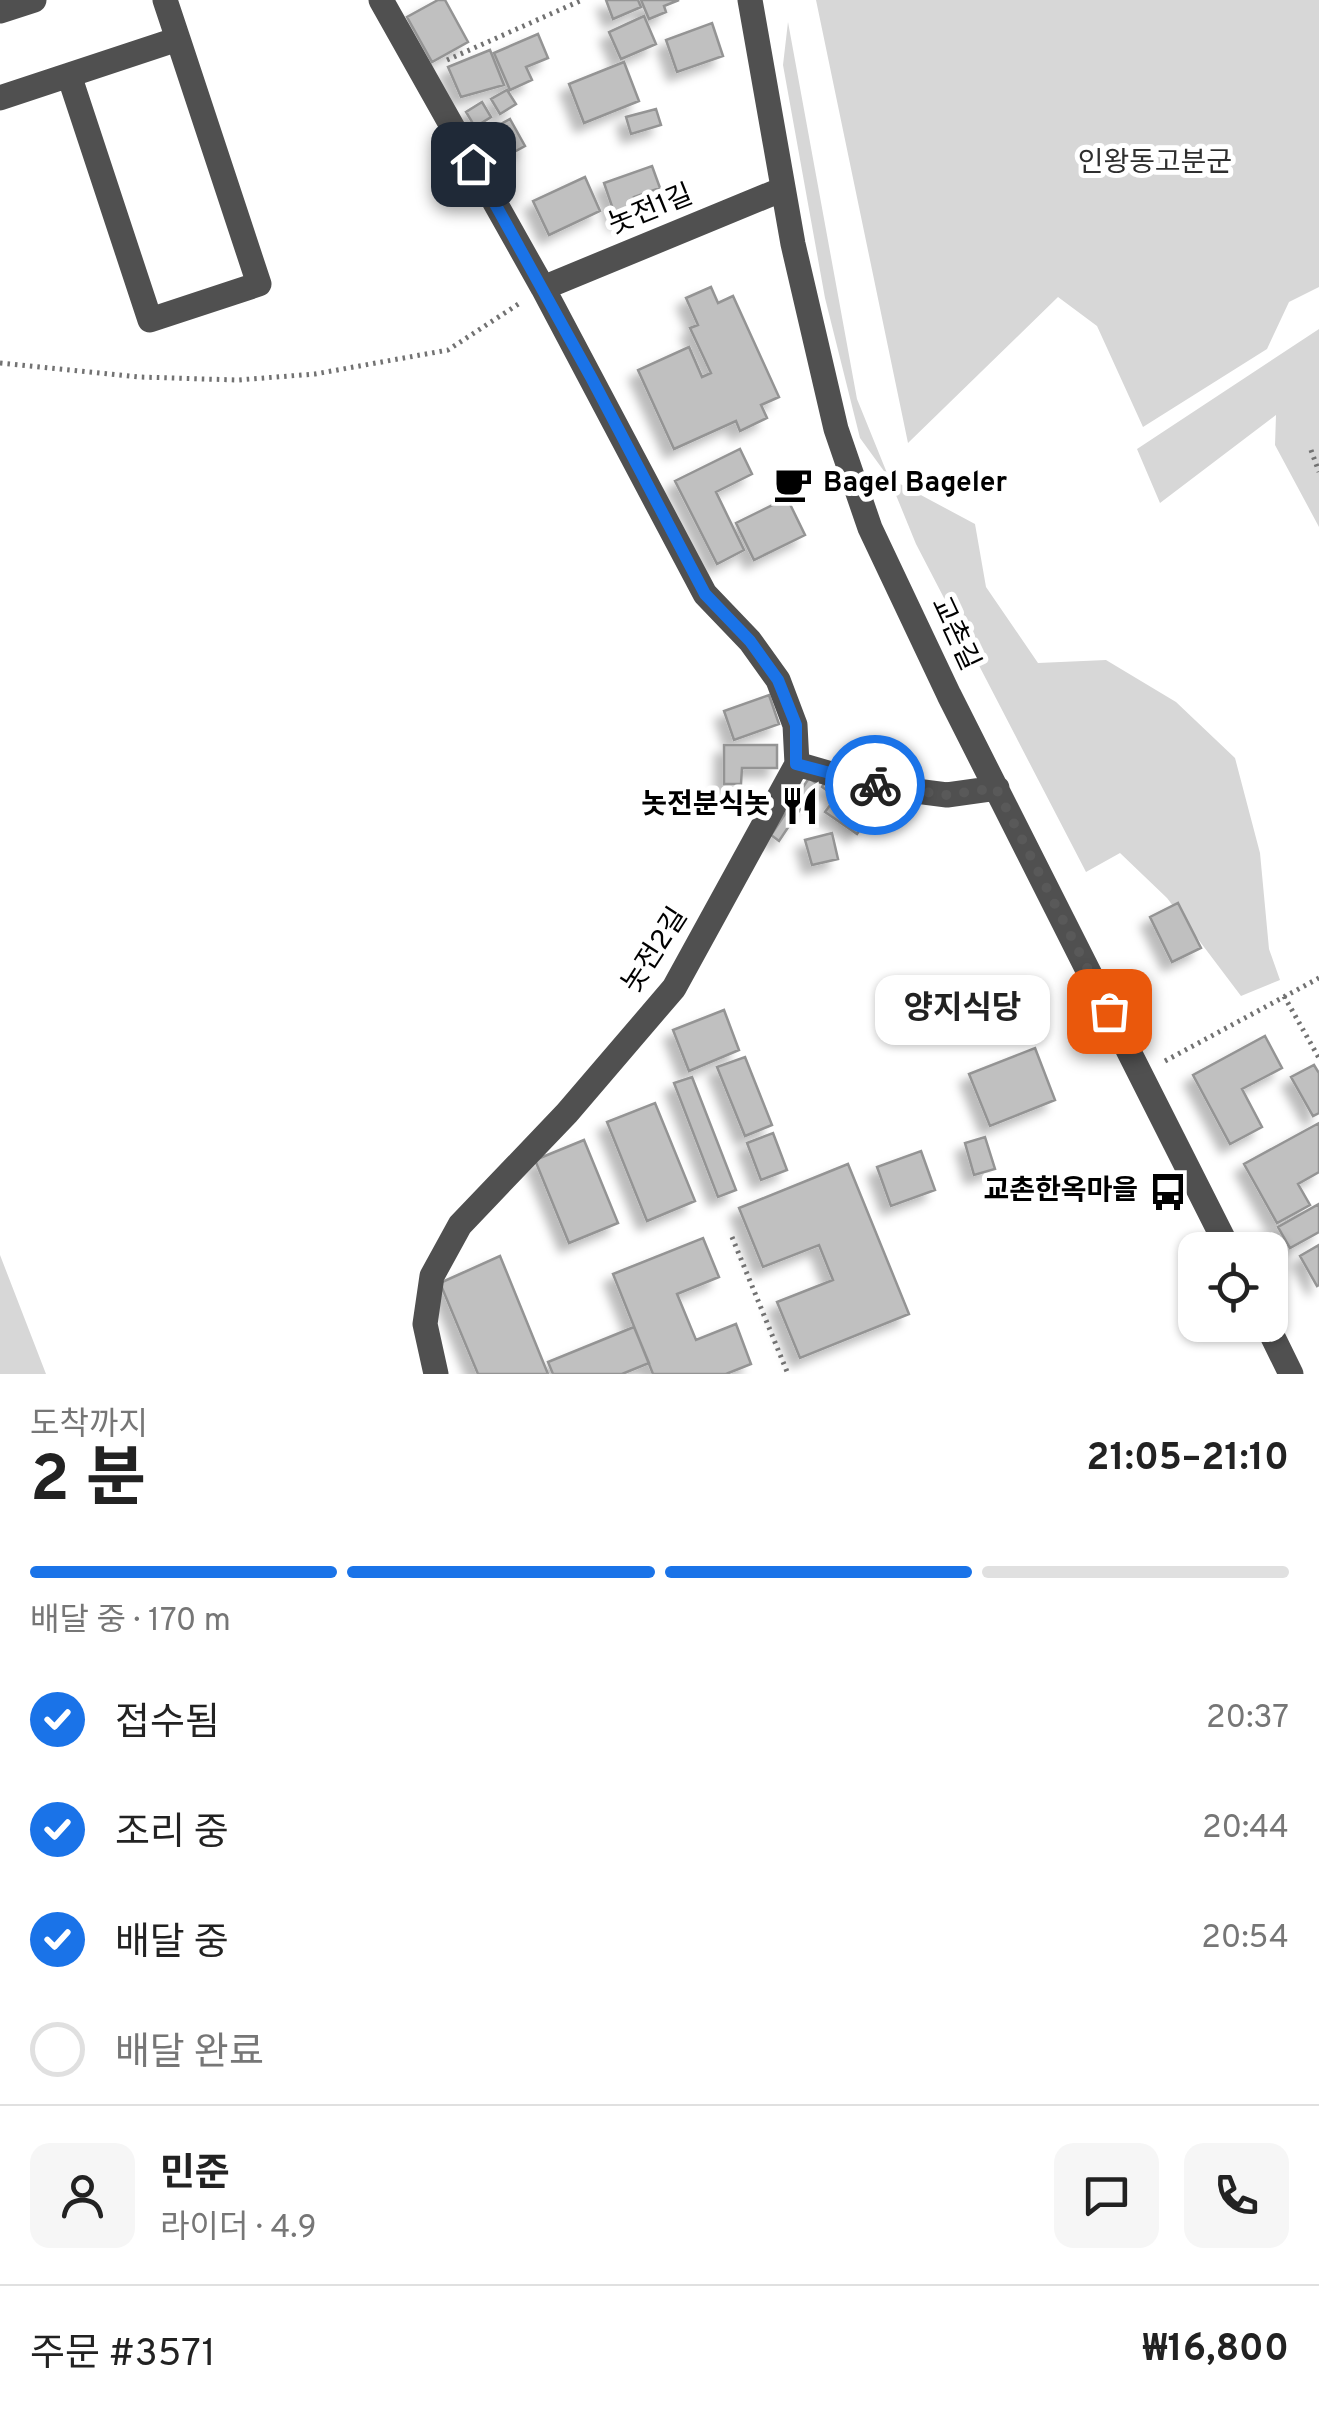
<!DOCTYPE html>
<html lang="ko">
<meta charset="utf-8">
<style>
:root{--surface:#fff;--page:#f6f6f6;--text:#222;--muted:#767676;--line:#e0e0e0;--accent:#1a73e8}
body{margin:0;font-family:Overpass,"Noto Sans KR",sans-serif;background:var(--page);color:var(--text);height:100vh;display:flex;flex-direction:column;font-size:38px;white-space:nowrap}
*{box-sizing:border-box;margin:0}
p{font-size:32px;color:var(--muted)}
.icon{flex:none;width:55px;height:55px;fill:none;stroke:currentColor;stroke-width:2;stroke-linecap:round;stroke-linejoin:round}
.map{position:relative;height:1374px;overflow:hidden}
.panel{display:flex;flex-direction:column;background:var(--surface);flex:1}
.panel>*{flex:none}
.controls{position:absolute;left:1178px;top:1232px;display:grid;gap:20px}
.controls a{display:grid;place-items:center;width:110px;height:110px;border-radius:20px;background:var(--surface);box-shadow:0 2px 8px #0004;font-size:50px}
.pin{position:absolute;display:grid;place-items:center;width:85px;height:85px;color:#fff;margin:-42px;border-radius:20px;box-shadow:0 5px 15px #0006}
.courier{position:absolute;display:grid;place-items:center;width:100px;height:100px;margin:-50px;border:8px solid #1a73e8;border-radius:50%;background:#fff;color:#222;box-shadow:0 2px 12px #0007}
.bubble{position:absolute;height:70px;border-radius:20px;background:var(--surface);box-shadow:0 2px 8px #0004;font-size:32px;font-weight:700;line-height:70px;text-align:center}
.headline em{font-style:normal;font-weight:700}
.headline div{display:flex;flex-direction:column-reverse}
.headline{display:flex;align-items:center;justify-content:space-between;height:170px;padding:0 30px}
h1{font-size:65px;font-weight:700;line-height:75px}
.bar{display:grid;grid-template-columns:repeat(4,1fr);gap:15px 10px;align-content:center;height:120px;padding:0 30px}
.bar i{height:12px;border-radius:8px;background:var(--line)}
.bar .active{background:var(--accent)}
.bar p{grid-column:span 4}
.line{display:flex;align-items:center;gap:25px;padding:0 30px;border-top:2px solid var(--line)}
.line div{flex:1}
.round{display:grid;place-items:center;flex:none;width:105px;height:105px;border-radius:20px;background:var(--page)}
ol{padding:0 30px;list-style:none}
li{display:flex;align-items:center;gap:30px;height:110px}
li p{margin-inline-start:auto}
li .icon{padding:10px;border-radius:50%;background:var(--accent);color:#fff;stroke-width:4}
li:last-child{color:var(--muted)}
li i{width:55px;height:55px;border:5px solid var(--line);border-radius:50%}
.map>svg:first-child{display:block}
.green{fill:#d7d7d7}
.building{fill:#c0c0c0;stroke:#949494;stroke-width:2.5;filter:url(#shadow)}
.lines{fill:none;stroke-linecap:round;stroke-linejoin:round}
.path{stroke:#727272;stroke-width:5;stroke-dasharray:2.5 5;stroke-linecap:butt}
.minor{stroke:#505050;stroke-width:25}
.done{stroke:#595959;stroke-width:10;stroke-dasharray:0 18}
.route{stroke:#1a73e8;stroke-width:12}
.labels{text-anchor:middle;dominant-baseline:central;stroke-width:10;stroke-linejoin:round;paint-order:stroke}
.park-label{font-size:28px;fill:#2e2e2e;stroke:#fff}
.street-label{font-size:28px;fill:#000;stroke:#fff}
.poi-label{font-size:28px;font-weight:bold;fill:#000;stroke:#fff;text-anchor:end}
</style>
<div class="map">
<svg width="1319" height="1374" viewBox="0 0 1319 1374">
<defs>
<filter id="shadow"><feDropShadow dx="-9" dy="9" stdDeviation="5" flood-color="#0004"/></filter>
</defs>
<rect width="100%" height="100%" fill="#fff"/>
<!-- green -->
<path class="green" d="M816,0H1319V287L1289,302L1267,349L1143,427L1097,326L1058,297L908,443Z
M788,22L857,399L889,478L975,524L986,587L1038,663L1106,660L1176,702L1235,758L1260,853L1269,949L1280,980L1241,996L1167,898L1120,853L1086,872L916,544L889,478L860,438L825,298L783,65Z
M1319,329V527L1275,445L1276,415L1160,503L1137,449Z
M0,1255L46,1374H0Z"/>
<!-- building -->
<path class="building" d="M438,0H445L468,42L432,62L407,17Z
M606,0H638L641,7L613,19Z
M641,0H679L664,6L666,12L649,19Z
M644,16L656,44L621,59L609,32Z
M712,23L723,56L677,72L666,40Z
M538,34L548,58L526,67L532,80L510,90L494,53Z
M490,50L504,85L461,97L448,67Z
M624,62L639,101L584,123L569,84Z
M507,90L516,104L500,114L491,99Z
M482,102L491,117L475,127L466,112Z
M656,109L661,125L631,134L626,117Z
M510,119L525,146L494,163L479,136Z
M652,166L660,188L634,197L639,214L617,221L604,183Z
M585,177L600,211L549,235L533,201Z
M711,287L718,303L733,296L779,397L761,405L767,418L740,431L736,421L674,449L638,370L689,347L702,377L711,373L690,328L698,325L686,298Z
M740,449L752,474L716,492L744,550L717,564L675,481Z
M787,498L805,535L754,560L736,523Z
M769,695L779,724L734,740L724,711Z
M724,745H777V768H742L741,784H724Z
M828,777L874,809L857,834L825,812L836,797L822,787Z
M809,778L817,784L779,841L771,835Z
M832,833L838,859L812,865L805,840Z
M1178,903L1201,948L1172,962L1150,917Z
M724,1010L739,1050L689,1071L673,1030Z
M1265,1036L1282,1068L1242,1089L1262,1127L1230,1144L1193,1075Z
M1035,1048L1055,1100L990,1126L969,1074Z
M745,1057L772,1125L745,1136L717,1067Z
M1314,1065L1319,1073V1113L1313,1116L1291,1077Z
M692,1077L736,1190L718,1197L674,1083Z
M655,1103L695,1201L647,1221L607,1122Z
M1319,1123V1172L1298,1184L1310,1205L1277,1223L1244,1164Z
M773,1133L787,1170L761,1180L747,1143Z
M985,1137L995,1169L974,1175L965,1143Z
M584,1140L618,1223L569,1243L535,1160Z
M921,1151L935,1190L891,1206L877,1167Z
M848,1164L909,1314L800,1358L777,1302L833,1280L819,1245L763,1267L739,1208Z
M1319,1204V1232L1290,1248L1278,1227Z
M703,1238L719,1277L677,1294L696,1340L736,1324L751,1364L726,1374H653L613,1274Z
M1319,1245V1285L1317,1286L1300,1256Z
M500,1256L548,1374H478L440,1283Z
M634,1327L649,1363L622,1374H553L548,1362Z"/>
<g class="lines">
<!-- path -->
<path class="path" d="M447,60L582,0
M0,363L139,377L238,380L315,374L448,350L520,303
M1311,450L1319,472
M1284,996L1319,1058
M1165,1061L1319,978
M732,1237L788,1374"/>
<!-- minor -->
<path class="minor" d="M381,0L543,288L705,594L750,641L778,680L795,725L797,764
M750,0L793,244L836,429L870,528L949,695L1229,1250
M0,11L34,0
M69,75L150,320L259,284L178,39
M0,98L178,39L165,0
M543,288L783,189
M1267,1325L1291,1374
M436,1374L425,1324L432,1276L460,1225L567,1113L674,988L797,764L869,785L947,795L997,788"/>
</g>
<g class="lines">
<!-- done -->
<path class="done" d="M875,785L947,795L996,788L1109,1011"/>
<!-- route -->
<path class="route" d="M473,164L592,379L705,594L750,641L778,680L796,725V764L875,785"/>
</g>
<!-- icons -->
<defs>
<g id="cafe-bare" transform="scale(3)"><path d="M-5.5-4.5H6V0H3Q3 3.5 0 3.5H-2.5Q-5.5 3.5-5.5 0ZM3-3.2v2h1.7v-2ZM-6 4.5H4V6H-6Z" fill="#000" stroke="#fff" stroke-width="2.5" paint-order="stroke"/></g>
<g id="restaurant-bare" transform="scale(3)"><path d="M-5-6h1v4h1v-4h1v4h1v-4h1v5L-1.5 .5V6h-2V.5L-5-1ZM5-6V6H3V1.5H1.5Q1.5-4 5-6Z" fill="#000" stroke="#fff" stroke-width="2.5" paint-order="stroke"/></g>
<g id="bus-bare" transform="scale(3)"><path d="M-5-6H5V4H4V6H2V4H-2V6H-4V4H-5ZM-3.5-4V0h7V-4ZM-3.5 1.2v1.5H-2V1.2ZM2 1.2v1.5H3.5V1.2Z" fill="#000" stroke="#fff" stroke-width="2.5" paint-order="stroke"/></g>
</defs>
<g fill-rule="evenodd">
<use href="#cafe-bare" x="793" y="484"/>
<use href="#restaurant-bare" x="800" y="806"/>
<use href="#bus-bare" x="1168" y="1192"/>
</g>
<g class="labels">
<!-- park labels -->
<g class="park-label">
<text x="1155" y="164">인왕동고분군</text>
</g>
<!-- street labels -->
<g class="street-label">
<text transform="translate(651 211) rotate(-22)">놋전1길</text>
<text transform="translate(954 634) rotate(65)">교촌길</text>
<text transform="translate(656 951) rotate(-57)">놋전2길</text>
</g>
<!-- poi labels -->
<g class="poi-label">
<text x="823" y="484" text-anchor="start">Bagel Bageler</text>
<text x="770" y="806">놋전분식놋</text>
<text x="1138" y="1192">교촌한옥마을</text>
</g>
</g>
</svg>
<div class="controls">
<a><svg class="icon" aria-label="locate" viewBox="0 0 24 24"><circle cx="12" cy="12" r="6"/><path d="M12 2v4M12 18v4M2 12h4M18 12h4"/></svg></a>
</div>
<div class="pin" style="left:1109px;top:1011px;background:#ea580c"><svg class="icon" aria-label="bag" viewBox="0 0 24 24"><path d="M5 8h14l-1 12H6zM9 8a3 3 0 0 1 6 0"/></svg></div>
<div class="pin" style="left:473px;top:164px;background:#1f2937"><svg class="icon" aria-label="home" viewBox="0 0 24 24"><path d="M3 11l9-7 9 7M6 9v11h12V9"/></svg></div>
<div class="courier" style="left:875px;top:785px"><svg class="icon" aria-label="bike" viewBox="0 0 24 24"><circle cx="6" cy="16" r="4"/><circle cx="18" cy="16" r="4"/><path d="M6 16l4-8h5l3 8M10 8l3 8H6M13 5h3"/></svg></div>
<div class="bubble" style="left:875px;top:975px;width:175px">양지식당</div>
</div>
<section class="panel">
<div class="headline"><div><h1>2 분</h1><p>도착까지</p></div><em>21:05–21:10</em></div>
<div class="bar"><i class="active"></i><i class="active"></i><i class="active"></i><i></i><p>배달 중 · 170 m</p></div>
<ol>
<li><svg class="icon" aria-label="check" viewBox="0 0 24 24"><path d="M5 12l5 5 9-10"/></svg>접수됨<p>20:37</p></li>
<li><svg class="icon" aria-label="check" viewBox="0 0 24 24"><path d="M5 12l5 5 9-10"/></svg>조리 중<p>20:44</p></li>
<li><svg class="icon" aria-label="check" viewBox="0 0 24 24"><path d="M5 12l5 5 9-10"/></svg>배달 중<p>20:54</p></li>
<li><i></i>배달 완료</li>
</ol>
<div class="line" style="height:180px"><a class="round"><svg class="icon" aria-label="person" viewBox="0 0 24 24"><circle cx="12" cy="8" r="4"/><path d="M4 21q1-7 8-7t8 7"/></svg></a><div><b>민준</b><p>라이더 · 4.9</p></div><a class="round"><svg class="icon" aria-label="chat" viewBox="0 0 24 24"><path d="M4 5h16v11H9l-5 4z"/></svg></a><a class="round"><svg class="icon" aria-label="phone" viewBox="0 0 24 24"><path d="M5 4h4l2 5-3 2q2 4 5 5l2-3 5 2v4C11 20 4 13 5 4z"/></svg></a></div>
<div class="line" style="height:130px"><div>주문 #3571</div><b>₩16,800</b></div>
</section>
